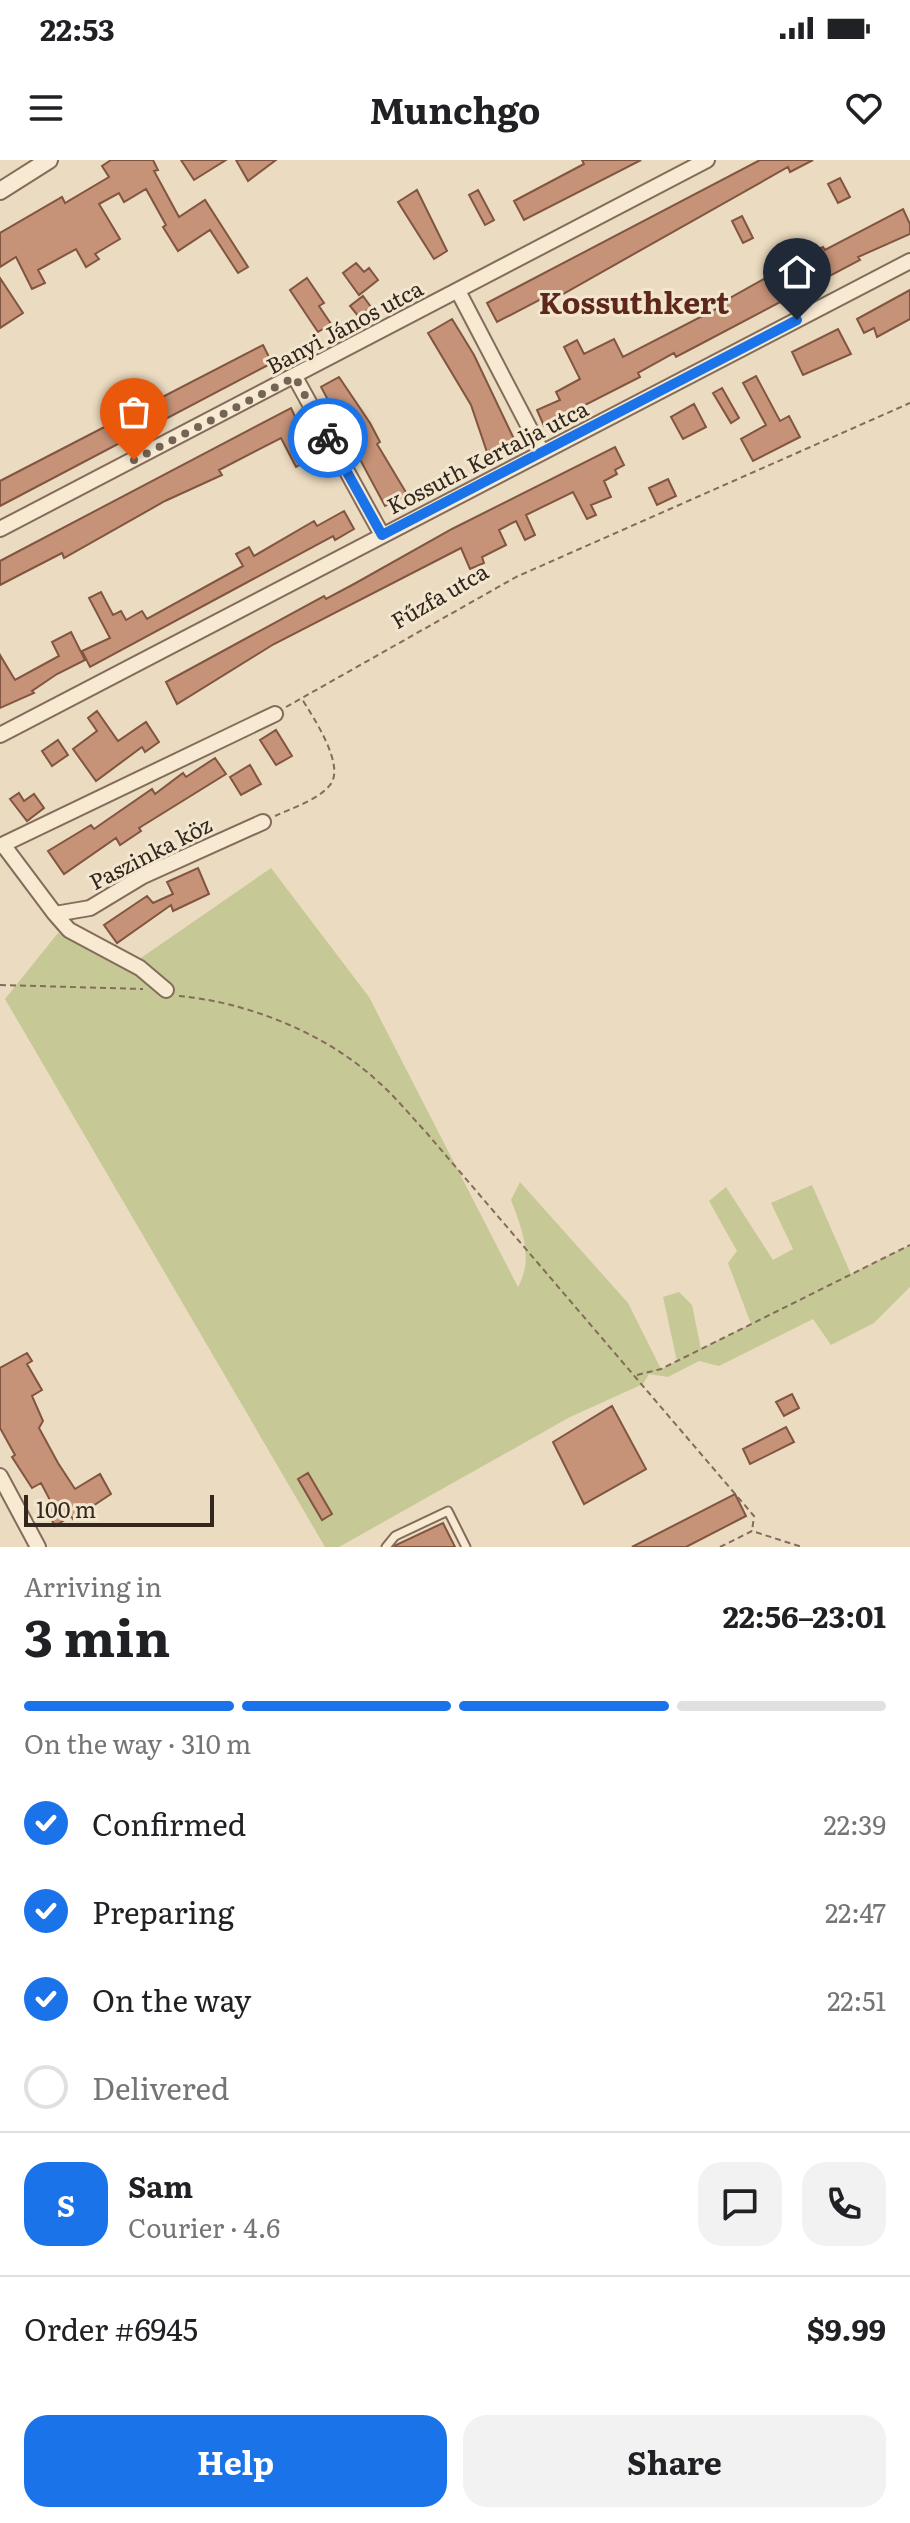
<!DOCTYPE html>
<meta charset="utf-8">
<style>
:root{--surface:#fff;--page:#f2f2f2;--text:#202124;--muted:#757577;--line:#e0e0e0;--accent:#1a73e8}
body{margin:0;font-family:Literata,serif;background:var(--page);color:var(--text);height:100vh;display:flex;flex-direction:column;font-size:30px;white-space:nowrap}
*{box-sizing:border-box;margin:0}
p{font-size:26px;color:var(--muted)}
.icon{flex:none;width:44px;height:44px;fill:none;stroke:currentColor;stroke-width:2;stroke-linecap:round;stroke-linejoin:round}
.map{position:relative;height:1387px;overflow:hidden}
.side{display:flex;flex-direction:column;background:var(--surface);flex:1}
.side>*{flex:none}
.scale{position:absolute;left:24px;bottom:20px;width:190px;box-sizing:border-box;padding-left:8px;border:4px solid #33261d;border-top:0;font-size:22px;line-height:28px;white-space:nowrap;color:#33261d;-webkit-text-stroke:6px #f3e6cf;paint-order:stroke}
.pin{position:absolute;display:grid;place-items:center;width:68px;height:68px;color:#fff;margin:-82px -34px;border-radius:50% 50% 50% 0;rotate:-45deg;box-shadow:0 0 8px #0007}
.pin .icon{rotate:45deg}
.courier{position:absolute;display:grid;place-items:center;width:80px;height:80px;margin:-40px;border:6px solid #1a73e8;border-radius:50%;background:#fff;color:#222;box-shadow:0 2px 10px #0007}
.overview em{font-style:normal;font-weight:700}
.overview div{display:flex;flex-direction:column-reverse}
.overview{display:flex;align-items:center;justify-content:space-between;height:136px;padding:0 24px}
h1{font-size:52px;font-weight:700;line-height:60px}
.bar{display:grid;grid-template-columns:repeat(4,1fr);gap:12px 8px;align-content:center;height:96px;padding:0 24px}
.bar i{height:10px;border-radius:6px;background:var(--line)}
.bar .selected{background:var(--accent)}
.bar p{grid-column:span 4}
.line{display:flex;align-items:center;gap:20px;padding:0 24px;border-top:2px solid var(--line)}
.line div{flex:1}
.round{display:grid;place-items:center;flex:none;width:84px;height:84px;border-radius:24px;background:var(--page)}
ol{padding:0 24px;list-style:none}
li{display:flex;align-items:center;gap:24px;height:88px}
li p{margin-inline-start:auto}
li .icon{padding:8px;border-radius:50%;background:var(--accent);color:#fff;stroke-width:4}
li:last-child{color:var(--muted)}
li i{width:44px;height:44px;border:4px solid var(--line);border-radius:50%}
.button{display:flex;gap:16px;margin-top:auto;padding:16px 24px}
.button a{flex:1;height:92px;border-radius:24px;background:var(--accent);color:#fff;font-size:32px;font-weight:700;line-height:92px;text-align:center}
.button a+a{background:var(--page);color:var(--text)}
.status{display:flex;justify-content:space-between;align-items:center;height:56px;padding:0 40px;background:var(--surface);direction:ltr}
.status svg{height:22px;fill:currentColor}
header{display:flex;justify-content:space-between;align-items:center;height:104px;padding:0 24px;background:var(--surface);font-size:36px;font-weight:700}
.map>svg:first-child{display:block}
.green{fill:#c6c895}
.building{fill:#c79378;stroke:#815540;stroke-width:2}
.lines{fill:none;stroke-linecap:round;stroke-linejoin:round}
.service-casing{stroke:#836c59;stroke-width:11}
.minor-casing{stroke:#836c59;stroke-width:18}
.tertiary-casing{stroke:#836c59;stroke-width:20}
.path{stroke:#836c59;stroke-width:2;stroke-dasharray:6 4;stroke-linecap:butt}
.service{stroke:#f7e9d2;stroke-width:7}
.minor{stroke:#f7e9d2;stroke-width:14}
.tertiary{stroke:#f7e9d2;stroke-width:16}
.done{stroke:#736556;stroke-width:8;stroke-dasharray:0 14.4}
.route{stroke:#1a73e8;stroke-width:10}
.labels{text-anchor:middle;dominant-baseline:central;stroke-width:6;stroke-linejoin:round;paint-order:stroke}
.street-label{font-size:22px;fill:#33261d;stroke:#f3e6cf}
.district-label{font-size:30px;font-weight:bold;fill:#5e271e;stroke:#f3e6cf}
</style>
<div class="status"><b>22:53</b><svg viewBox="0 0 49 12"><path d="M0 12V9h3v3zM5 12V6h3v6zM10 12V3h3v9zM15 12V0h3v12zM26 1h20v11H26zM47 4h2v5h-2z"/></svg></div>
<header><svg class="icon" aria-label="menu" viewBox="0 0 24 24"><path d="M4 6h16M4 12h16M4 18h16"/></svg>Munchgo<svg class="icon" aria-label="heart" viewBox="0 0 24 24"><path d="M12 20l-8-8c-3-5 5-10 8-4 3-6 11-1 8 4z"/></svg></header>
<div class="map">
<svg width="910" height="1387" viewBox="0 0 910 1387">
<rect width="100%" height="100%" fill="#ebdbc0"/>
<!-- green -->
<path class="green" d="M271,708L369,837L518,1127C534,1098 522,1069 511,1040L520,1022L628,1143L661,1209L677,1201L663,1137L679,1132L692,1145L701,1189L751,1164L728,1103L737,1091L709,1041L726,1027L773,1100L793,1089L771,1043L812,1025L851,1114L910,1085V1127L874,1163L831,1185L813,1159L719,1206L699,1201L668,1217L649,1214L643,1224L570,1257L339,1387H325L5,839L58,773L125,809Z"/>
<!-- building -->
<path class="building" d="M111,0H153L158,10L154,11L179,57L205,40L248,107L238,113L210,70L178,91L163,67L166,65L146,29L124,42L119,33L99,44L120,79L95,94L99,99L86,107L76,89L38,110L45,123L32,129L16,97L0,107V73L62,37L65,43L109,17L102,6Z
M181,0H226L194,20Z
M236,0H276L248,21Z
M582,0H641L524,60L514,41L584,4Z
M760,0H813L790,12L788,7L563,134L546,143L543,138L497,162L487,143Z
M840,18L850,37L838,43L828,24Z
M417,30L447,91L434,99L398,42Z
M478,30L494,60L485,65L469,35Z
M903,49L910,64V74L858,97L860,100L693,188L676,197L674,193L638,213L640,217L544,266L537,250L560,240L556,232L580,219L564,187L577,180L584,194L614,179L623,197L722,146L721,143L778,111L776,107L823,87L825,90Z
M742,56L753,78L743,83L732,61Z
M356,103L364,112L369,108L378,120L359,135L343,113Z
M0,118L23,153L0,168Z
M307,118L324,143L319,146L331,164L318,172L290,130Z
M910,130V159L877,177L874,168L864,173L857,159Z
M363,136L371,147L359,157L350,146Z
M452,159L474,195L514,279L487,292L471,245L428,173Z
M838,169L851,194L803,215L792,192Z
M263,185L272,203L0,346V321Z
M756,216L780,261L789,256L800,277L753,301L741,279L766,265L743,223Z
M339,217L370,263L380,282L377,284L407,334L385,346L321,227Z
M722,228L739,258L731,263L713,233Z
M694,244L706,267L683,279L671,257Z
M291,248L314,297L296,307L281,278L219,310L222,315L165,341L64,398L62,393L0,425V401Z
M615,287L624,305L615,310L617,314L604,321L611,337L591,345L596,355L587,359L573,332L526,355L535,375L525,380L516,361L499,370L506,385L482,397L484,403L470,409L461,388L274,484L177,544L166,522L324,436L326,439L354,424L452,369Z
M668,319L676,336L657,345L649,328Z
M344,351L354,369L335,380L333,376L90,507L82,491L110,478L89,438L101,432L113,455L121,451L126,460L142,451L147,459L243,406L236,394L249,387L254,396L314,361L317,366Z
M71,472L85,500L57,514L32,531L34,533L0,548V495L15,520L59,496L52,482Z
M97,551L118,581L146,562L159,582L145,592L142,587L96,621L73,589L97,571L88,558Z
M276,570L292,596L276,605L260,580Z
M58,580L68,595L52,606L42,591Z
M215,598L226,614L139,668L141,671L120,685L116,678L64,714L48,691L91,665L94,669L152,629L155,634L183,613L186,617Z
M250,605L261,624L241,635L230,617Z
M19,633L24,641L34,634L44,648L27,661L10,639Z
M198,708L209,734L173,751L171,745L117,783L104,765L147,736L153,743L173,734L167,722Z
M27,1193L32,1201L27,1204L42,1230L32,1236L43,1261L39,1268L58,1303L75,1329L100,1314L111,1334L73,1359L71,1356L55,1366L44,1346L51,1342L41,1323L32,1328L12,1297L15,1295L0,1268V1208Z
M792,1234L799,1248L784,1256L776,1242Z
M612,1246L646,1309L584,1344L553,1282Z
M786,1267L794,1282L750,1304L743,1289Z
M308,1313L332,1354L322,1360L298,1319Z
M735,1334L746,1356L686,1387H632Z
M443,1363L455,1387H394L396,1385Z"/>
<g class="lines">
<!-- service casing -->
<g class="service-casing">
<path id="service" d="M386,1387L395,1376L448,1351L466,1387"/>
</g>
<!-- minor casing -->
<g class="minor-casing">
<path id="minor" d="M458,131L542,292
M295,217L382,375
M0,369L707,0
M0,575L910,101
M0,686L275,554
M4,686L55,754L90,748L143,716L263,662
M55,754L69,770L140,808L166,830
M0,1316L38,1387"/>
</g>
<!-- tertiary casing -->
<g class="tertiary-casing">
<path id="tertiary" d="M0,31L49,0"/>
</g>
<!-- path -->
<path class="path" d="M286,547L516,417L910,243
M275,656C292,648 318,640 330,625C346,606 313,557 302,539
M0,825L143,829
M179,836C246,842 323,872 374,918C393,934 408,953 425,971L754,1356L752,1371
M637,1215L661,1209L910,1085
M720,1387L752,1371L802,1387"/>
<!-- service -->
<use href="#service" class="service"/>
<!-- minor -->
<use href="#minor" class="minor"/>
<!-- tertiary -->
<use href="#tertiary" class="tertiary"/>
</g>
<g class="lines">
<!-- done -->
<path class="done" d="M134,300L295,217L328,278"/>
<!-- route -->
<path class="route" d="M328,278L382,375L797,160"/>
</g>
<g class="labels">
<!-- street labels -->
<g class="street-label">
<text transform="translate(344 166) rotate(-28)">Banyi János utca</text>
<text transform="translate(487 296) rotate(-27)">Kossuth Kertalja utca</text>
<text transform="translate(439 435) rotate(-30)">Fűzfa utca</text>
<text transform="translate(150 692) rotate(-27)">Paszinka köz</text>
</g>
<!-- district labels -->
<g class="district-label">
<text x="634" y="141">Kossuthkert</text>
</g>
</g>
</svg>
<div class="scale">100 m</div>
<div class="pin" style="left:134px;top:300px;background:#ea580c"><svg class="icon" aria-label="bag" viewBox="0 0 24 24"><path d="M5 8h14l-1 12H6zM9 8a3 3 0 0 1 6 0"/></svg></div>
<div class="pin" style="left:797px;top:160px;background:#1f2937"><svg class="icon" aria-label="home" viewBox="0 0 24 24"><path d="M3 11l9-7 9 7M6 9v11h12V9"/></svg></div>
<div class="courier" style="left:328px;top:278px"><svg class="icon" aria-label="bike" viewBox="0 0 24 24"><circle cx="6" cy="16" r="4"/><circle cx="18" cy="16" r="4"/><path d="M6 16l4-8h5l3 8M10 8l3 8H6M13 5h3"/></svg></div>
</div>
<section class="side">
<div class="overview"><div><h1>3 min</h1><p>Arriving in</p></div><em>22:56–23:01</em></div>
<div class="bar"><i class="selected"></i><i class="selected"></i><i class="selected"></i><i></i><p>On the way · 310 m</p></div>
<ol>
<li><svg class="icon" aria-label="check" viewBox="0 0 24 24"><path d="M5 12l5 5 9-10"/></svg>Confirmed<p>22:39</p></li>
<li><svg class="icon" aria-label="check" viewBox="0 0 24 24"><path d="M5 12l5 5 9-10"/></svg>Preparing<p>22:47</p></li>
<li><svg class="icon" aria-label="check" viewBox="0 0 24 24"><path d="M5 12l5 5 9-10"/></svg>On the way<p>22:51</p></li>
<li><i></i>Delivered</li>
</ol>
<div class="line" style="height:144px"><b class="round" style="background:var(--accent);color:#fff">S</b><div><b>Sam</b><p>Courier · 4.6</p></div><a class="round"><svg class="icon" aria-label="chat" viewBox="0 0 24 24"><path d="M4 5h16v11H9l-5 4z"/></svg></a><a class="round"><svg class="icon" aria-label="phone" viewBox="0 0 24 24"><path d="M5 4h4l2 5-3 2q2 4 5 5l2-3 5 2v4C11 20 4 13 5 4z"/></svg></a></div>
<div class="line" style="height:104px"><div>Order #6945</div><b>$9.99</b></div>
<div class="button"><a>Help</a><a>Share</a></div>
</section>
